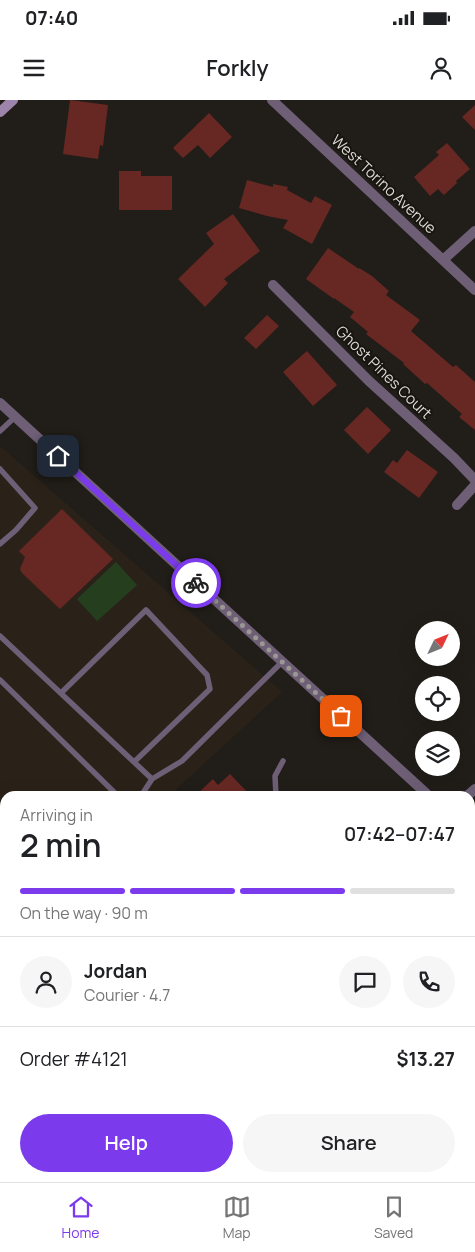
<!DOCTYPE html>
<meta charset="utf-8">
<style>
:root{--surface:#fff;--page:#f6f6f6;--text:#202124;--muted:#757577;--line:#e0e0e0;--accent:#7c3aed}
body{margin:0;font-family:Manrope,sans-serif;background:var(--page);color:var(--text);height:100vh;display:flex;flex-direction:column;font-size:19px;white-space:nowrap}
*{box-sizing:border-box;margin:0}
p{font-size:16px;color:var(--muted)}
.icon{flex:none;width:28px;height:28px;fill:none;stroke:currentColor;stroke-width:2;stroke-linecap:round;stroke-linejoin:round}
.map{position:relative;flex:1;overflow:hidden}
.sheet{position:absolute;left:0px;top:691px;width:475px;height:391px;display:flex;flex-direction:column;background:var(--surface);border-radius:15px 15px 0 0;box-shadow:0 5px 20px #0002}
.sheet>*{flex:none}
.needle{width:32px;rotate:47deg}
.controls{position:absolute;left:415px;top:521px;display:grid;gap:10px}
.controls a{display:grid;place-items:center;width:45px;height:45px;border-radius:50%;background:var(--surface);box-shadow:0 5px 20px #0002;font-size:25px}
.pin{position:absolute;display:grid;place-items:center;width:42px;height:42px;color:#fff;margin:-21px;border-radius:10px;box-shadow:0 2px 8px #0006}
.courier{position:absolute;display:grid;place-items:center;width:50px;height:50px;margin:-25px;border:4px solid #7c3aed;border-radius:50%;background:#fff;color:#222;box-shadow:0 1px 6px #0007}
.headline em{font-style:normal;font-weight:600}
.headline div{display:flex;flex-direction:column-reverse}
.headline{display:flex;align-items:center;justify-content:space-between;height:85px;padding:0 20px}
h1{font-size:32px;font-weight:600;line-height:38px}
.bar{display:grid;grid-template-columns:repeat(4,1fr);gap:8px 5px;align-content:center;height:60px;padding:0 20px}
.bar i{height:6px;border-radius:4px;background:var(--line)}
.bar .active{background:var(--accent)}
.bar p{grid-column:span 4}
.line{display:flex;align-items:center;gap:12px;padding:0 20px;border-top:1px solid var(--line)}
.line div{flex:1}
.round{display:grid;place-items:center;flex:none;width:52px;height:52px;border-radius:26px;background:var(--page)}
.primary-button{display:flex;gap:10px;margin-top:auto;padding:10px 20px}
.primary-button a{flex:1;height:58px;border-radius:30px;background:var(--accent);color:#fff;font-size:20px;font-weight:600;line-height:58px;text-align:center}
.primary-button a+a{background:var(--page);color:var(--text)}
.status{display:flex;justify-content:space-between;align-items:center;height:35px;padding:0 25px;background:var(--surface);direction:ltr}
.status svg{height:14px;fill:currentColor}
header{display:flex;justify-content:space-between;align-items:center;height:65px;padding:0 20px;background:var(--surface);font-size:22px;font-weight:600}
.menu{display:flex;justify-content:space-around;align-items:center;height:70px;border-top:1px solid var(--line);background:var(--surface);font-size:14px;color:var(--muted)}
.menu a{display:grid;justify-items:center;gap:2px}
.menu .active{color:var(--accent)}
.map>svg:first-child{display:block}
.built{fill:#2a2218}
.green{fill:#253f1e}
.building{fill:#672823}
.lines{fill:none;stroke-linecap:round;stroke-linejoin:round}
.lane{stroke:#6e5f77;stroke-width:5.5}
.street{stroke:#6e5f77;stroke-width:10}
.secondary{stroke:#9c84ab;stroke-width:10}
.done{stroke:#9b9894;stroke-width:5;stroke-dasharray:0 9}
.route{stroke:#7c3aed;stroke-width:6}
.labels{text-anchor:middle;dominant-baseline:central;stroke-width:4;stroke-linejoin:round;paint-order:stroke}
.street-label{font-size:15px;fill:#dddad6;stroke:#18140f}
</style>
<div class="status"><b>07:40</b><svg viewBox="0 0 49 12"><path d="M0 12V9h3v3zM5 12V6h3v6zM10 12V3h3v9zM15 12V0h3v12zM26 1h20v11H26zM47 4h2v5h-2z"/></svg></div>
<header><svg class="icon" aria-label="menu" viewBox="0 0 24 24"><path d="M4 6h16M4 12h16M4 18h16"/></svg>Forkly<svg class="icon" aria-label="person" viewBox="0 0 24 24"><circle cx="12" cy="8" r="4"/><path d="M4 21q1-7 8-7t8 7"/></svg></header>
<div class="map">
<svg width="475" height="1082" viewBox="0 0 475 1082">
<rect width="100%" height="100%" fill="#211d18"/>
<!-- built -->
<path class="built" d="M0,346L282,592L169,696H5V829L0,824Z
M475,717V1082H89L94,1078H470V722Z"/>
<!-- green -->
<path class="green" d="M116,462L137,485L97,521L77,499Z"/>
<!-- building -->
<path class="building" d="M70,0L108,5L103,46L100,45L98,59L63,54Z
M475,5V30L462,17Z
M209,13L232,37L210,58L198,45L183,58L173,48Z
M447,43L470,69L456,81L457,83L444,95L438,89L430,96L414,77L439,55L436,52Z
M119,71H141V76H172V110H119Z
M247,80L273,87V84L288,87L287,90L311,103L315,96L332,105L312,144L283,128L288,120L267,116L239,108Z
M233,114L260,151L224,179L228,183L205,207L178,179L214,144L206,133Z
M328,148L359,169V168L372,176L389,191L386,195L420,220L411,231L453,267L456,265L475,282V330L459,317L462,314L427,283L425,284L403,264L404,263L366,234L368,232L350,217L354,212L334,198V199L306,179Z
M267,215L279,226L256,249L244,238Z
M307,251L337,285L313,306L283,272Z
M367,307L391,330L368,354L344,330Z
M407,350L438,372L419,398L384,372L393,360L397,363Z
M62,409L113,459L60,509L22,473L20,469L25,457L19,451Z
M230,674L251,696H195L213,679L218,685Z"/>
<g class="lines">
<!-- lane -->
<path class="lane" d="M0,331L15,317
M0,369L35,408L16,430L0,444
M0,536L152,679L182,661L282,562
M0,580L118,696
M61,593L146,510L207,575L210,589L134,662
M141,696L152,679
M276,696L275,676L283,661
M0,811L5,815
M470,915L475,912"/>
<!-- street -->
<path class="street" d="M272,0L475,190
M443,160L475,131
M273,185L369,281L454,358L475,380
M0,303L429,696
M457,405L475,385
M467,696L475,689
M470,734L475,739"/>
<!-- secondary -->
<path class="secondary" d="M0,12L13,0"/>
</g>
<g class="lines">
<!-- done -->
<path class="done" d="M196,483L341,616"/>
<!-- route -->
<path class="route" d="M58,356L196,483"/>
</g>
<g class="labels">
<!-- street labels -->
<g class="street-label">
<text transform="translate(384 84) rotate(43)">West Torino Avenue</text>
<text transform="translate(384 272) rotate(44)">Ghost Pines Court</text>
</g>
</g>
</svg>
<div class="controls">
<a><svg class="needle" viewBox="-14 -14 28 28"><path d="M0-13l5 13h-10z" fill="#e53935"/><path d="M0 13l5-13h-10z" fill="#757577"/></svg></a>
<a><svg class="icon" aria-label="locate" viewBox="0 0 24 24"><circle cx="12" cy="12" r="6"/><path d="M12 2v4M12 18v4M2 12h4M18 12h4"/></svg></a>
<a><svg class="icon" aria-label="layers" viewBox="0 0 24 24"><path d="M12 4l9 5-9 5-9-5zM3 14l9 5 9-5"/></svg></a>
</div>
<div class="pin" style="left:341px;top:616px;background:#ea580c"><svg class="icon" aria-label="bag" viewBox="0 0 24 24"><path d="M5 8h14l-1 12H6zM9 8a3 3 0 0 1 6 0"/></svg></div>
<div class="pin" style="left:58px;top:356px;background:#1f2937"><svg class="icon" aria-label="home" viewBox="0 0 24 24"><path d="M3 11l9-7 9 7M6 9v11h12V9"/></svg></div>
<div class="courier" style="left:196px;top:483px"><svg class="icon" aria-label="bike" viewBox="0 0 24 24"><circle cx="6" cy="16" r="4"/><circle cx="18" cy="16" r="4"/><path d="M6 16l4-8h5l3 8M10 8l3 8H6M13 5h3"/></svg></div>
<section class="sheet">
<div class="headline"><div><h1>2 min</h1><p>Arriving in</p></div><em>07:42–07:47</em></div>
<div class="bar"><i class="active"></i><i class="active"></i><i class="active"></i><i></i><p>On the way · 90 m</p></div>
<div class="line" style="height:90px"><a class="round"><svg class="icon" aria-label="person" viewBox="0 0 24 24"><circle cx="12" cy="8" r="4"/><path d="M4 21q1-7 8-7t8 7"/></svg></a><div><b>Jordan</b><p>Courier · 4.7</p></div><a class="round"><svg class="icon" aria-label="chat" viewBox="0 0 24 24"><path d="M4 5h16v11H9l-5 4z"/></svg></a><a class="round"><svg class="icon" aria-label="phone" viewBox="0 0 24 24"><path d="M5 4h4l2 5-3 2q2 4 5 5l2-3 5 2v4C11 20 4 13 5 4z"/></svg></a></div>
<div class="line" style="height:65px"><div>Order #4121</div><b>$13.27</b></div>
<div class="primary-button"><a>Help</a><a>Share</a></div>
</section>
</div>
<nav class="menu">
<a class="active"><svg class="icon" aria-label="home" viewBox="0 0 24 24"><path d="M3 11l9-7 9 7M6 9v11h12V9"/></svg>Home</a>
<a><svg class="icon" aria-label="map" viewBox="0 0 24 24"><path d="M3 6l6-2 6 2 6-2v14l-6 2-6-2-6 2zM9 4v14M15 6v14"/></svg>Map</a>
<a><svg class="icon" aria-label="saved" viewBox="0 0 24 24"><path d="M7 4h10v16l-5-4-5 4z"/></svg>Saved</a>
</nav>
